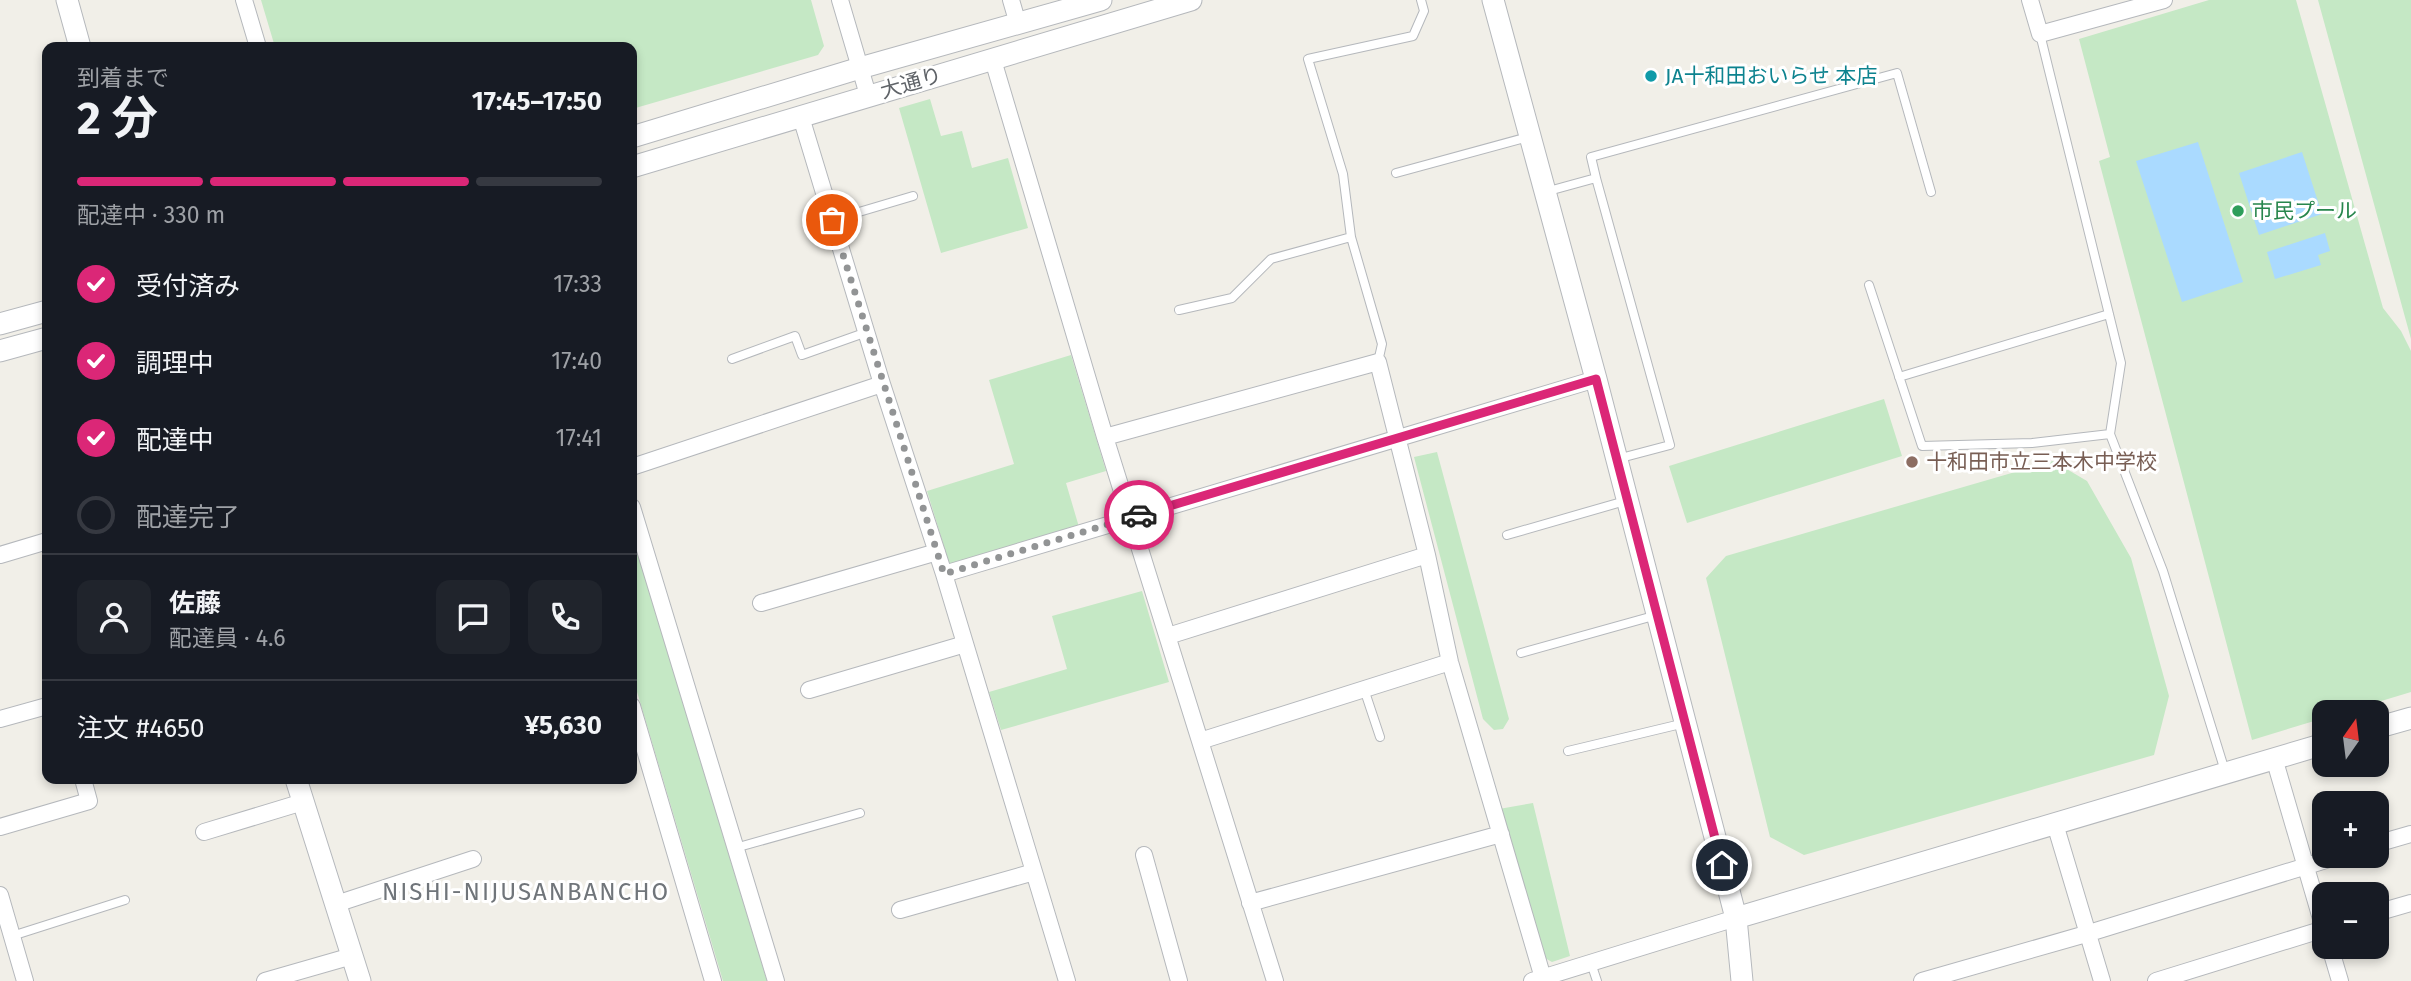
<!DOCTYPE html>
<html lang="ja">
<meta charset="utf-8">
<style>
:root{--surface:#171b24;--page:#20242c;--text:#f1f3f6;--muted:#9ea1a6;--line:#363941;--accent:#db2777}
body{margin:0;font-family:"Fira Sans","Noto Sans JP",sans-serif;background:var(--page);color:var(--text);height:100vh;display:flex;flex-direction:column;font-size:26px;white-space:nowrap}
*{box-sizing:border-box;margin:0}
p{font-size:23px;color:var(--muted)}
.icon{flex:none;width:38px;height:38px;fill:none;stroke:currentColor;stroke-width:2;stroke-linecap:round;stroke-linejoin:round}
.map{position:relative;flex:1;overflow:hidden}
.drawer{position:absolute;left:42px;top:42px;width:595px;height:742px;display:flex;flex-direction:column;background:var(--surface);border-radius:14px;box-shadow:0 4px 10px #0003}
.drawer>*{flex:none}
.needle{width:46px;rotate:14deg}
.fabs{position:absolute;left:2312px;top:700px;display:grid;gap:14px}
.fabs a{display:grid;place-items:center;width:77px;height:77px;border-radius:14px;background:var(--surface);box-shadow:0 4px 10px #0003;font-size:35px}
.pin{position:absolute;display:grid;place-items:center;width:60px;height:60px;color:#fff;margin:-30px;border:4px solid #fff;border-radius:50%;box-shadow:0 2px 7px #0007}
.courier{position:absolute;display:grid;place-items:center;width:70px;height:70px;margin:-35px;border:5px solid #db2777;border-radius:50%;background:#fff;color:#222;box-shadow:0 2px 9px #0007}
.overview em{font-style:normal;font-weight:700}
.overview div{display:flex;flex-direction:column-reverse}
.overview{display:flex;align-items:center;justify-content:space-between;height:119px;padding:0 35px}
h1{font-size:46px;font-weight:700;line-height:52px}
.bar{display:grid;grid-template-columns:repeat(4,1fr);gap:10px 7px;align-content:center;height:84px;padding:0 35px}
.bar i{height:9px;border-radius:5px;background:var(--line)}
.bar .on{background:var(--accent)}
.bar p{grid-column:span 4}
.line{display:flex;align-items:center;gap:18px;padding:0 35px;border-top:2px solid var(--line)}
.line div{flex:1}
.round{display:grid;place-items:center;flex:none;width:74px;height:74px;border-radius:14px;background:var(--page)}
ol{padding:0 35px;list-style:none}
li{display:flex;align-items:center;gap:21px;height:77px}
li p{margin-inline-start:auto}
li .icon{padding:7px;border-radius:50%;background:var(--accent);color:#fff;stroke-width:4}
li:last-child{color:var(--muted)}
li i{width:38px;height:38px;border:4px solid var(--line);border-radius:50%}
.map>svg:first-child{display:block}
.green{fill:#c5e8c5}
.water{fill:#aadaff}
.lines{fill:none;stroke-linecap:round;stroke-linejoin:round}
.service-casing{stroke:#b5b8bc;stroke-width:10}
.minor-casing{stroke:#b5b8bc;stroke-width:18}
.tertiary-casing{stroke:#b5b8bc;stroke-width:23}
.service{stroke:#fff;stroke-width:8}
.minor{stroke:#fff;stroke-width:16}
.tertiary{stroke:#fff;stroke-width:21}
.done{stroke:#929495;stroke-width:7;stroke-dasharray:0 12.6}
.route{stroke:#db2777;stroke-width:9}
.culture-dot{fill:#0f9aa8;stroke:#fff;stroke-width:2.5}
.leisure-dot{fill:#2e9e5b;stroke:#fff;stroke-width:2.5}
.education-dot{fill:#8d6e63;stroke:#fff;stroke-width:2.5}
.labels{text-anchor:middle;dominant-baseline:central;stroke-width:6;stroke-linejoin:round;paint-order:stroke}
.culture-label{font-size:21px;fill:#0d838f;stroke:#fff;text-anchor:start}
.street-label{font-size:21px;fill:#5f6368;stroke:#fff}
.leisure-label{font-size:21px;fill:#27864d;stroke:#fff;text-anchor:start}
.education-label{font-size:21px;fill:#785e54;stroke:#fff;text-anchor:start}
.quarter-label{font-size:24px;letter-spacing:2px;fill:#70757a;stroke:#fff}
</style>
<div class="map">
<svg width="2411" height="981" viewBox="0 0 2411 981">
<rect width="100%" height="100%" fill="#f1efe8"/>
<!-- green -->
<path class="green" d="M261,0H811L824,46L818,55L632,109V47H275Z
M2209,0H2296L2383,308L2401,331L2411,351V692L2345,712H2324V718L2252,740L2099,161L2110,157L2079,39Z
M2318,0H2411V339Z
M930,99L941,136L962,131L972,168L1008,158L1028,228L941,253L899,108Z
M1071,355L1106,471L1066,483L1079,527L950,566L927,491L1014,464L989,380Z
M1884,399L1902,456L1687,523L1669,466Z
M1437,452L1509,719L1503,729L1494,730L1483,719L1414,457Z
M2053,461L2087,481L2131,558L2169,696L2154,755L1804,855L1770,837L1706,578L1726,556Z
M632,535L767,981H723L632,675Z
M1142,591L1169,682L1001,730L989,692L1067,669L1052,616Z
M1533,803L1570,956L1552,962L1543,957L1499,809Z"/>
<!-- water -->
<path class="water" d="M2198,142L2243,282L2182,302L2136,161Z
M2302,152L2322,214L2259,235L2239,173Z
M2325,233L2330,251L2318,255L2321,265L2275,279L2267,252Z"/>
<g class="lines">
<!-- service casing -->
<g class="service-casing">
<path id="service" d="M2040,34L2121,363L2110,434L2163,571L2225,771
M1396,173L1528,137
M1596,178L1591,157L1897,73L1931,192
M1545,192L1596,178L1670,445L1617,459
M832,220L913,196
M1869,285L1922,446L2032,443L2110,434
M1179,310L1232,298L1271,259L1351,237
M732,359L795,336L802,355L867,332
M1378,362L1382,344L1351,237L1343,174L1308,59L1413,36L1424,11L1421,0
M1899,377L2109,314
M1507,535L1625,501
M1521,653L1657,615
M1364,689L1380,737
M1568,751L1685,723
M735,848L860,813
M12,936L125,900
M1591,963L1597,981"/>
</g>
<!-- minor casing -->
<g class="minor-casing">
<path id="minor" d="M244,0L258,47
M840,0L868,95
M1011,0L1018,24
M2030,0L2040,34L2164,0
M993,60L1105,437L1275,981
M801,117L882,384L944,574L1067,981
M1105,437L1378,362L1427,555L1450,662L1543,978
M632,467L882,384
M632,507L776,981
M0,555L47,541
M944,574L1596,379
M761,603L937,552
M1168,636L1427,555
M809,690L965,644
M632,706L713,981
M0,719L47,706
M1200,741L1450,662
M2274,758L2324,929
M2055,824L2102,981
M0,827L89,801L83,779
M204,832L303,802
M2376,844L2411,834
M1144,855L1179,981
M0,895L25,981
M1250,903L1501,834
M336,904L473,859
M900,910L1034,872
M2376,913L2411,903
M2330,947L2340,981
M265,981L352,956
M1532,981L1736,918
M1922,981L2086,934L2339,856
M2156,981L2324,929"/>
</g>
<!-- tertiary casing -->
<g class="tertiary-casing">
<path id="tertiary" d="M67,0L80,47
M1493,0L1596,379L1736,918L1742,981
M632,137L860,68L1101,0
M632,167L1191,0
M0,324L47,311
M0,351L47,338
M2376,728L2411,718
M296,779L360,981
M1736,918L2324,744"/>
</g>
<!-- service -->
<use href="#service" class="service"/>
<!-- minor -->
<use href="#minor" class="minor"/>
<!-- tertiary -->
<use href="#tertiary" class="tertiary"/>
</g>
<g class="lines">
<!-- done -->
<path class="done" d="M832,220L944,574L1139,515"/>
<!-- route -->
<path class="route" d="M1139,515L1596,379L1722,865"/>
</g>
<!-- markers -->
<circle class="culture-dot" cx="1651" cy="76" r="7"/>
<circle class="leisure-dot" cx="2238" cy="211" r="7"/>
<circle class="education-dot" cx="1912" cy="462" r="7"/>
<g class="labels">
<!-- culture labels -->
<g class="culture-label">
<text x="1665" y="76">JA十和田おいらせ 本店</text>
</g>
<!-- street labels -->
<g class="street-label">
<text transform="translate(911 83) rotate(-16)">大通り</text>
</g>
<!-- leisure labels -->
<g class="leisure-label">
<text x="2252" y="211">市民プール</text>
</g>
<!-- education labels -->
<g class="education-label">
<text x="1926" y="462">十和田市立三本木中学校</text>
</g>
<!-- quarter labels -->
<g class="quarter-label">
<text x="526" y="892">NISHI-NIJUSANBANCHO</text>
</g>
</g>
</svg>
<div class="fabs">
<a><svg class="needle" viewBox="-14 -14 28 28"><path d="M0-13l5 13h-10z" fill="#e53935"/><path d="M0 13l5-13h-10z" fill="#9ea1a6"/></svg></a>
<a>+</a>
<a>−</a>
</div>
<div class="pin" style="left:832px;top:220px;background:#ea580c"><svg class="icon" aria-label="bag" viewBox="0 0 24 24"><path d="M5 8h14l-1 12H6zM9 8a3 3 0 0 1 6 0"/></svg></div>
<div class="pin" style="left:1722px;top:865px;background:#1f2937"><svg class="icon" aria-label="home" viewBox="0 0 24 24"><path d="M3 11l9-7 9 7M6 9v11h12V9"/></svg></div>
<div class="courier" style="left:1139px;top:515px"><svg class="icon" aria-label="car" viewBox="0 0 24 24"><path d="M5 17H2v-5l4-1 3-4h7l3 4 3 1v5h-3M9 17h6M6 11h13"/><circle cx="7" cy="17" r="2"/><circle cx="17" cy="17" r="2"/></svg></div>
<section class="drawer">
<div class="overview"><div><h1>2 分</h1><p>到着まで</p></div><em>17:45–17:50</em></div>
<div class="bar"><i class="on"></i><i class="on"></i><i class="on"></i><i></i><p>配達中 · 330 m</p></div>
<ol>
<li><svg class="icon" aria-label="check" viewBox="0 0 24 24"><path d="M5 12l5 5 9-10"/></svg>受付済み<p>17:33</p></li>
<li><svg class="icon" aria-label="check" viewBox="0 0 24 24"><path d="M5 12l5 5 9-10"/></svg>調理中<p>17:40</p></li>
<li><svg class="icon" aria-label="check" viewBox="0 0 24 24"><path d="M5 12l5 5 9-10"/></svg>配達中<p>17:41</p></li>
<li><i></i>配達完了</li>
</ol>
<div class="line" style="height:126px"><a class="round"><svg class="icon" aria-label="person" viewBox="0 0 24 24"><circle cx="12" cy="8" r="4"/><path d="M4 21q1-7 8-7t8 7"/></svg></a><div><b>佐藤</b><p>配達員 · 4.6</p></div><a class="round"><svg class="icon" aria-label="chat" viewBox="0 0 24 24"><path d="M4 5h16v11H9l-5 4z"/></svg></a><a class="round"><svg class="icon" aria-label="phone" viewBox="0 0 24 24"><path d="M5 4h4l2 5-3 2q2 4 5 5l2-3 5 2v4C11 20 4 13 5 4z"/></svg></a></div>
<div class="line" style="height:91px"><div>注文 #4650</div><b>¥5,630</b></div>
</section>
</div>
